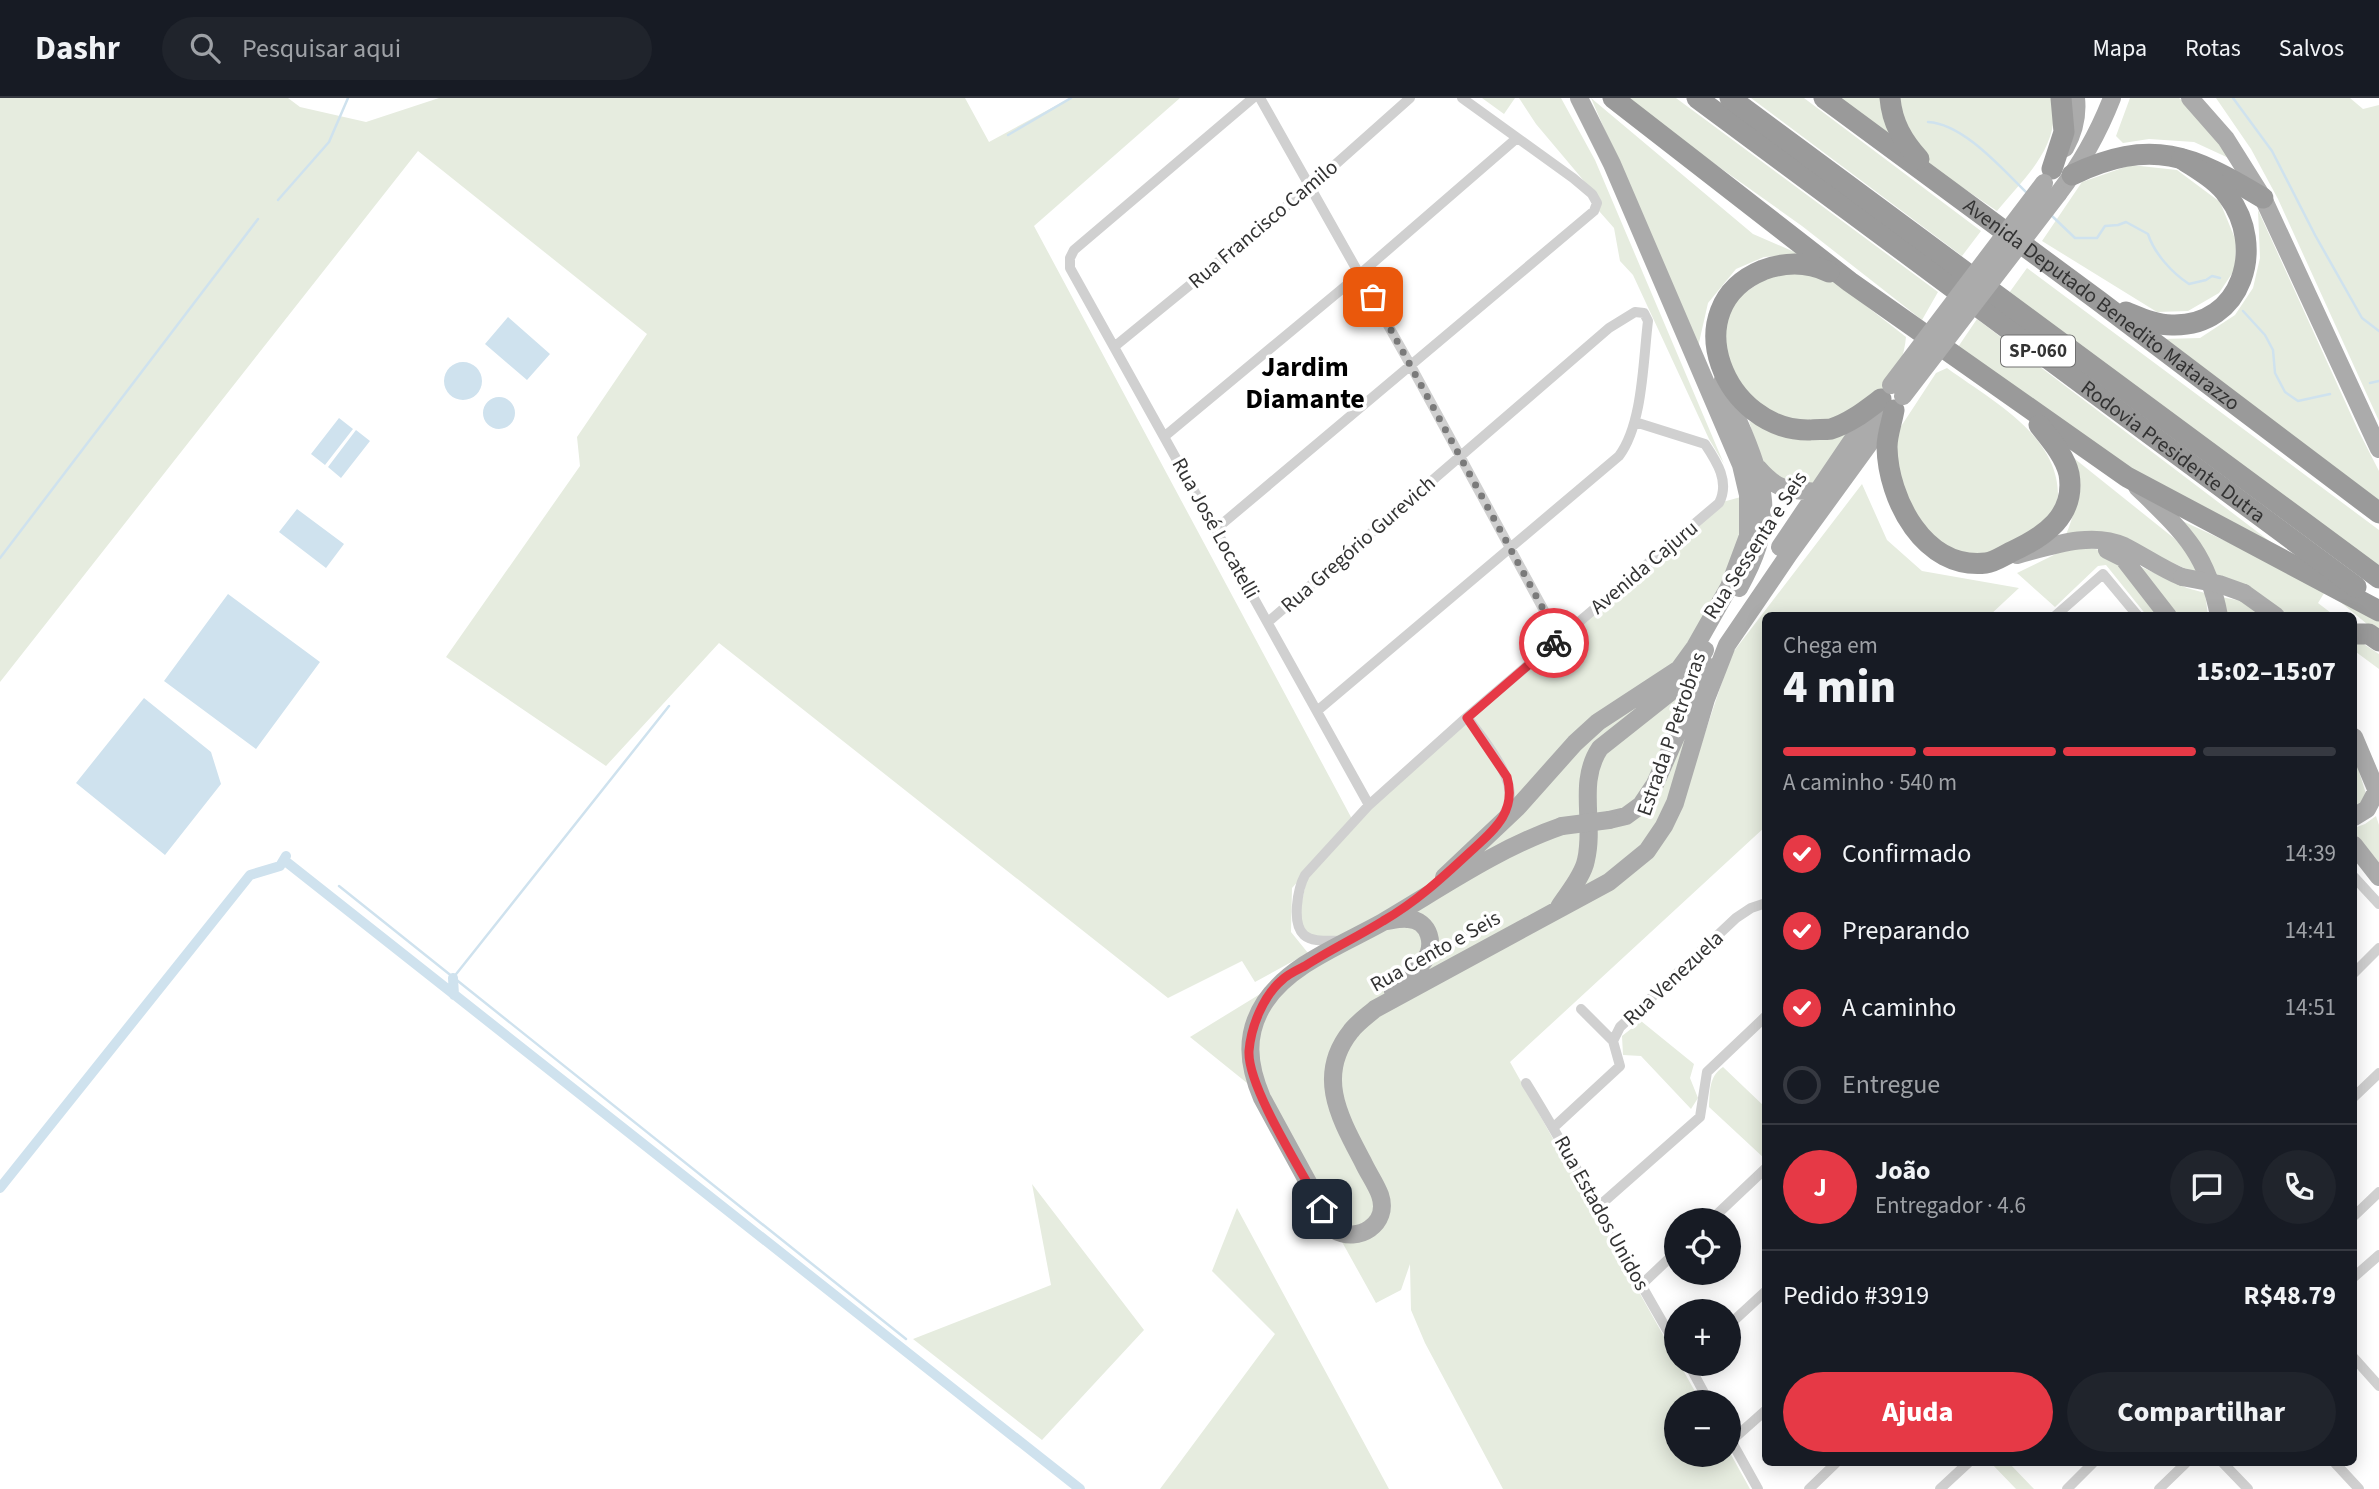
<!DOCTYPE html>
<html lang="pt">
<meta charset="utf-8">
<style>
:root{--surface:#171b24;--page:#20242c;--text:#f1f3f6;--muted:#9ea1a6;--line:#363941;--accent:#e63946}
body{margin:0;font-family:"Source Sans 3",sans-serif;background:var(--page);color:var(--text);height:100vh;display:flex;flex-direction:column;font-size:26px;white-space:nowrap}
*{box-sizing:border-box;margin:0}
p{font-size:23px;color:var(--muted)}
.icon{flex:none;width:38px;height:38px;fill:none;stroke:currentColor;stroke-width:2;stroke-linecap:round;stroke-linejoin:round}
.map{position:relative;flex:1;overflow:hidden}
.panel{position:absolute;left:1762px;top:514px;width:595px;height:854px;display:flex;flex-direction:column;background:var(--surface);border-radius:10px;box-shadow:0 4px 18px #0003}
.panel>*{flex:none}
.tools{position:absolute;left:1664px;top:1110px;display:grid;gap:14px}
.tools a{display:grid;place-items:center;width:77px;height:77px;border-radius:50%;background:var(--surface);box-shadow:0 4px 18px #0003;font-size:35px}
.pin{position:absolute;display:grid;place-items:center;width:60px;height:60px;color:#fff;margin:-30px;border-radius:14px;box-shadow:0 4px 10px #0006}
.courier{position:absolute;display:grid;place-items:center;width:70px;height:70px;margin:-35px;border:5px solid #e63946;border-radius:50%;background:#fff;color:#222;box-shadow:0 2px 9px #0007}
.headline em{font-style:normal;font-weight:800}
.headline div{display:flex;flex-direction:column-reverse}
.headline{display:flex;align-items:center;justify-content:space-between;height:119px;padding:0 21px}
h1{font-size:46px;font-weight:800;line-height:52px}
.bar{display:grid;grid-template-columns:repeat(4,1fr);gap:10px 7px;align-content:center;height:84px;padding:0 21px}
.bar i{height:9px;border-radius:5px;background:var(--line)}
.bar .on{background:var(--accent)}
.bar p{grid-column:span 4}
.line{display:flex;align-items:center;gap:18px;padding:0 21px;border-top:2px solid var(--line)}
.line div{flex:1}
.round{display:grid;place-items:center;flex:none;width:74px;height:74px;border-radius:37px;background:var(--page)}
ol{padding:0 21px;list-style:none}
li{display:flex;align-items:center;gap:21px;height:77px}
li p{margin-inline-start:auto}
li .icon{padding:7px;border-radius:50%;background:var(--accent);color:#fff;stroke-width:4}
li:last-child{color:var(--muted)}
li i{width:38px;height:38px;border:4px solid var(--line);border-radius:50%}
.action{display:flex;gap:14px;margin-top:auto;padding:14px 21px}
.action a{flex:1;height:80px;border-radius:42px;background:var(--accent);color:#fff;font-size:28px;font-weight:800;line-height:80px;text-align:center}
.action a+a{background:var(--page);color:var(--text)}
header{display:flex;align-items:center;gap:42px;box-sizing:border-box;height:98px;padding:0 35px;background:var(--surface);border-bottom:2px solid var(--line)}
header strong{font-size:33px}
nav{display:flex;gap:38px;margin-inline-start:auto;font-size:24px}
.search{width:490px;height:63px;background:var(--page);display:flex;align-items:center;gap:18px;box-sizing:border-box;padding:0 24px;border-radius:38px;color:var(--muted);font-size:26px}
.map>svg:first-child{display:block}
.green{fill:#e6ecdf}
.water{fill:#cfe2ee}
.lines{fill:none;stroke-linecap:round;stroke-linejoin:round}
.stream{stroke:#cfe2ee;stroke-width:2.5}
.canal{stroke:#cfe2ee;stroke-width:10}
.street{stroke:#d0d0d0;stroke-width:10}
.primary{stroke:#ababab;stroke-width:18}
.highway{stroke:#9a9a9a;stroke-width:21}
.primary-bridge{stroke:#ababab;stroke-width:18}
.done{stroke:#7a7a7a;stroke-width:7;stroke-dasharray:0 12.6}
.route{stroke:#e63946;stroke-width:9}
.labels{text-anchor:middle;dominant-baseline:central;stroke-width:7;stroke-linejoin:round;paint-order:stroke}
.shield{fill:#fff;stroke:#707070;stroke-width:2}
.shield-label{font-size:19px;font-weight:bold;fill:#333}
.street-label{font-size:21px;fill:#333;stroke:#fff}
.district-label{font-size:28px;font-weight:bold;fill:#000;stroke:#fff}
</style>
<header>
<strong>Dashr</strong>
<div class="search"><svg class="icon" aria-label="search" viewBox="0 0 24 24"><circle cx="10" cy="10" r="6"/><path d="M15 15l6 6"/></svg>Pesquisar aqui</div>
<nav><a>Mapa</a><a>Rotas</a><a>Salvos</a></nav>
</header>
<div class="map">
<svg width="2379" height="1391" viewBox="0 0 2379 1391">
<rect width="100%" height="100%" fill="#fff"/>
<!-- green -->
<path class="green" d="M0,0H288L300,9L366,24L439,0H965L989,44L1070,0H1180L1034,128L1352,721L1719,405L1748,397V433L1698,545L1683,701L1731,557L1862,386L1887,442L1922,473L2019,490L1989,518H1766V728L1510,964L1676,1260V1265H1679L1701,1304H1676V1356H1729V1353L1750,1391H1503L1425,1245L1411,1212L1410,1166L1401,1192L1376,1205L1262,1000L1247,985L1190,939L1345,844L1313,842L1297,826L1309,771L1292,790L1291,834L1308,855L1255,884L1242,863L1168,900L719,545L606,668L446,559L580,368L577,339L647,236L418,53L0,584Z
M1482,0H1515L1504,16Z
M1519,0H1561L1595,62L1724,366L1709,341L1633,177L1620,163L1614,130L1599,113L1600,102L1536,26Z
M1591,0L1753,136L1799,156L1764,159L1736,171L1708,205L1698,249Z
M1622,0H1676L1938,194L1922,222L1802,128Z
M1751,0H1804L1981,133L1962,158Z
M1831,0H2051C2064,46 2024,80 1997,113Z
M2130,0H2179L2198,17L2233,62L2194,44L2149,41L2123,45L2116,38Z
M2216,0H2350L2363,11L2379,7V323L2278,101L2251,51Z
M2131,67L2177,72L2220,104L2236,143L2235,171L2219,195L2188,213L2157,214L2042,143L2082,84Z
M2258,112L2358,332L2379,373V407L2162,241L2200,240L2235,217L2253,190L2260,160Z
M2027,170L2379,432V469L2009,195Z
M1787,175L1829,179L1906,239C1903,274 1880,305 1849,320C1836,326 1805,325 1789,327L1733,286L1720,233L1729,206L1766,180Z
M1977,221L2276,448L2151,386L1958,249Z
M1947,270C1989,301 2058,336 2058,397C2058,405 2054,415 2052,423L1996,457H1966L1943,447L1911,415L1898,384L1896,351L1898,333L1936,275Z
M1749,323C1789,342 1805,343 1849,335L1816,385L1806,388L1770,377L1758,352Z
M2070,357L2175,441L2199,468L2197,476L2127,444L2065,439C2080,404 2076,393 2070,357Z
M2174,419L2298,477L2379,523V536L2326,492L2318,505L2335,518H2285L2263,501L2228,482L2216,480L2205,454Z
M2089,450L2106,453L2164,518H2147L2106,467L2098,468L2055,509L2017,475L2066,451Z
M2133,465L2187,490L2205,495L2208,518H2175Z
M2217,498L2241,503L2265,518H2222Z
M2355,545H2362L2379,556V571L2356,554Z
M2354,658L2367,699L2354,714Z
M2376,718L2379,727V768L2354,735V730L2365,726Z
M1641,923L1694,966L1690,980L1698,1000L1691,1011L1641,958L1623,957L1622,938Z
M1723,969L1766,1010L1765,1061L1709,1009C1710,993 1709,978 1723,969Z
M1032,1086L1144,1232L1042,1342L913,1241L1051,1187Z
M1237,1110L1389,1391H1160L1275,1236L1212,1173Z
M1991,1365H2009L2034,1391H2016Z"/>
<!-- water -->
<path class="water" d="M508,219L550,256L527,282L485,246Z
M444 283a19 19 0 1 1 38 0a19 19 0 1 1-38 0Z
M483 315a16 16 0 1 1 32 0a16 16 0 1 1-32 0Z
M339,320L353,331L325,367L311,356Z
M356,332L370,343L341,380L328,369Z
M297,411L344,446L326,470L279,434Z
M228,496L320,564L256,651L164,583Z
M144,600L211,654L221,686L165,757L76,685Z"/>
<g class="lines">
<!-- stream -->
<path class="stream" d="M2233,0L2272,53L2315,137L2362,220L2379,233
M1928,24C1964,26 2002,71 2028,96
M1008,37L1071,0
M278,102L329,44L348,0
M2051,117L2075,140H2097L2105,128L2118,127L2126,124L2148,136C2154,155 2172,175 2189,186L2206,182L2212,178L2220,180
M2243,213L2265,237L2273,252L2275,275L2285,294L2298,303L2330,296
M2370,285L2379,283
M0,460L258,121
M339,788L906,1241
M453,880L669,608"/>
<!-- canal -->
<path class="canal" d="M284,762L1080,1391
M453,880L454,897
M0,1090L250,777L280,768L286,758"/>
<!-- street -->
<path class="street" d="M1253,0L1074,152L1070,160V170L1369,707
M1260,0L1411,268L1559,540
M1114,249L1310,89L1410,0
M1165,338L1360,176L1517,40
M1216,431L1594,113L1597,105L1592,96L1573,80L1462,0
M2055,518L2103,476L2138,518
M1268,524L1609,230L1635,214L1644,215L1648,223C1643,263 1643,326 1619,358L1317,613
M1467,619C1483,641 1524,688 1505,714
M2354,779L2379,806
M1343,843C1331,842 1313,845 1304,837C1291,825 1298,790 1305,777L1369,707L1467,619L1719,405C1730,384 1717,364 1705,346L1635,324
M2354,875L2379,850
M1581,911L1613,943
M1526,985C1579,1070 1624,1160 1676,1247
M2354,999L2379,975
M1554,1029L1620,968L1613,943L1620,929L1736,820L1751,810L1766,805
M1599,1108L1700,1019L1707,974L1766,918
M2354,1118L2379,1094
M1711,1122L1766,1070
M2354,1179L2379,1157
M1641,1187L1676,1154
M1729,1227L1766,1193
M2354,1260L2379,1288
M1688,1265L1709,1304
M1729,1339L1758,1391
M1731,1343L1766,1312
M2223,1365L2248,1391
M2335,1365L2359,1391
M1809,1391L1836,1365
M1940,1391L1968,1365
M2067,1391L2093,1365
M2159,1391L2186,1365"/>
<!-- primary -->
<path class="primary" d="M2190,0L2226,41L2263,100L2379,351
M2065,50C2074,34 2078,18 2076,0
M2058,96C2081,66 2098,36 2112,0
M1723,282C1727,300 1736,317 1743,334C1769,397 1773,429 1739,490
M1758,370C1779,394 1787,391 1817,394
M2137,389C2182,433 2207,454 2219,518
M1780,449L1876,307
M2107,452L2123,460L2168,518
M2017,457C2051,448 2091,433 2124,448C2144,458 2162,471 2182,479
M2244,495L2276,518
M2354,639L2379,698
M2354,719L2367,711L2377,692
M1609,722L1626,718L1641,707L1655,686L1707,568
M1562,728C1498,750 1441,790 1383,824C1344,846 1290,866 1265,904C1244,936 1248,967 1262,1000L1334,1132C1358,1146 1390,1126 1380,1097C1376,1086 1368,1075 1363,1064C1340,1020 1315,978 1351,933C1357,925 1367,918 1375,911L1609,784L1647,753L1664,728L1675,705L1706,601L1727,547L1789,456L1893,313
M2354,747L2379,779
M1444,779L1517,710L1575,645L1598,624L1679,571L1695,549L1729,489L1748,438V397L1741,367L1612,66L1579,0
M1559,809C1568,795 1583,778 1586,762C1595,724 1577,684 1600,650L1682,585L1692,575L1705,552
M1386,823C1393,822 1402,820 1408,821C1430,822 1436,848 1424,863C1416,874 1403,885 1393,894"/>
<!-- highway -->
<g class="highway">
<path d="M1613,0L1850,184L2127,379L2379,513"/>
<path id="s1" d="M1697,0L2356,489"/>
<path d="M1730,0L2379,480"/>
<path id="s2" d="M1824,0L2099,203L2379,415"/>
<path d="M1890,0C1892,25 1903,43 1919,61"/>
<path d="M2052,71L2064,34L2061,0"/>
<path d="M2072,77C2151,39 2192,57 2263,100"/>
<path d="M1829,174C1808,164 1785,164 1763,172C1673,209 1725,334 1810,332C1816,331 1824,332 1831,331C1850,325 1865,313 1881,301"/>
<path d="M2126,214C2141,220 2156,227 2172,227C2243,229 2266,148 2228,98C2217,82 2198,72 2182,61"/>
<path d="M1894,312C1892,324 1887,337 1887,349C1888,401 1924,472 1986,465C1994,464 2003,458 2011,454C2044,439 2076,418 2069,376C2065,358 2050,341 2039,327"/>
<path d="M2354,536H2369L2379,543"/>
</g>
<!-- primary-bridge -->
<path class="primary-bridge" d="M1891,287L2044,85
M1903,298L2058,96
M2182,479L2219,486L2244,495
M1562,728L1609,722"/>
</g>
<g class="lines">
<!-- done -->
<path class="done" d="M1373,199L1559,540L1554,545"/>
<!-- route -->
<path class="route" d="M1322,1111C1304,1077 1247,989 1249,953C1251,929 1263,898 1282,882C1288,876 1297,872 1305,868C1330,852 1357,839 1383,823C1416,804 1442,780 1470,754C1494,732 1517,714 1507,679L1467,620L1554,545"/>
</g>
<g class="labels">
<!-- shield labels -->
<rect class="shield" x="2001" y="237.5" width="74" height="31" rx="5"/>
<g class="shield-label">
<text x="2038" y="253">SP-060</text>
</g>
<!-- street labels -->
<g class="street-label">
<text transform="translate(1263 126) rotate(-40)">Rua Francisco Camilo</text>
<text stroke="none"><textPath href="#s2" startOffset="346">Avenida Deputado Benedito Matarazzo</textPath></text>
<text stroke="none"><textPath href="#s1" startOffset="593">Rodovia Presidente Dutra</textPath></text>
<text transform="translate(1216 430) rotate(61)">Rua José Locatelli</text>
<text transform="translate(1358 446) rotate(-41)">Rua Gregório Gurevich</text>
<text transform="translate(1755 447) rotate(-57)">Rua Sessenta e Seis</text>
<text transform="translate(1644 469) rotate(-40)">Avenida Cajuru</text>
<text transform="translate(1671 636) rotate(-71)">Estrada P Petrobras</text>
<text transform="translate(1435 853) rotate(-29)">Rua Cento e Seis</text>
<text transform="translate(1673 880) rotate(-43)">Rua Venezuela</text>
<text transform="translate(1602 1115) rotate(61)">Rua Estados Unidos</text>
</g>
<!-- district labels -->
<g class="district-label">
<text x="1305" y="269">Jardim<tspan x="1305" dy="32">Diamante</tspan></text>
</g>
</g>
</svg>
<div class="tools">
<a><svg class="icon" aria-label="locate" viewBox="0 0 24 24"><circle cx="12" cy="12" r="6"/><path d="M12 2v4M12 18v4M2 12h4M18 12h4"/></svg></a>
<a>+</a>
<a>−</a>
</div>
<div class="pin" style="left:1373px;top:199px;background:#ea580c"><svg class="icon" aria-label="bag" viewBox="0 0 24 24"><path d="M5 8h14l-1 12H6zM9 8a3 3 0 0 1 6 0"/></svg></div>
<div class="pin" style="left:1322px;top:1111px;background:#1f2937"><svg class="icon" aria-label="home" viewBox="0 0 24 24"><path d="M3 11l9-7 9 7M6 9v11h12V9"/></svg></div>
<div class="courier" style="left:1554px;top:545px"><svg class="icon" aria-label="bike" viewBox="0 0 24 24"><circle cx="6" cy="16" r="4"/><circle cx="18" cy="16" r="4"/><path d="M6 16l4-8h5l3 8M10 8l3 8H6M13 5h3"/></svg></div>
<section class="panel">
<div class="headline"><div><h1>4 min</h1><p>Chega em</p></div><em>15:02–15:07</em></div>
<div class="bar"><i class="on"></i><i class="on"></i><i class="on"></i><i></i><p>A caminho · 540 m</p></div>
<ol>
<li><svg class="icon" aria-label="check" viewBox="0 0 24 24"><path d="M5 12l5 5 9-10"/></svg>Confirmado<p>14:39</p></li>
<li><svg class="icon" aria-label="check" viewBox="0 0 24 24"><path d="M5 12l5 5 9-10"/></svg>Preparando<p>14:41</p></li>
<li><svg class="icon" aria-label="check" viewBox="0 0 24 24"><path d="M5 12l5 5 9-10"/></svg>A caminho<p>14:51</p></li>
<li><i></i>Entregue</li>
</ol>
<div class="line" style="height:126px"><b class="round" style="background:var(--accent);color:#fff">J</b><div><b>João</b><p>Entregador · 4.6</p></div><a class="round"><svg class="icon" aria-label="chat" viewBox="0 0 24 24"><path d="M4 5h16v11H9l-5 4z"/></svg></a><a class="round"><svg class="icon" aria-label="phone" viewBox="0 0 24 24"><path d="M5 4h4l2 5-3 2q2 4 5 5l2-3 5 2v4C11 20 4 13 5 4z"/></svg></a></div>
<div class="line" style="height:91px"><div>Pedido #3919</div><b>R$48.79</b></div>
<div class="action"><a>Ajuda</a><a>Compartilhar</a></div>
</section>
</div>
